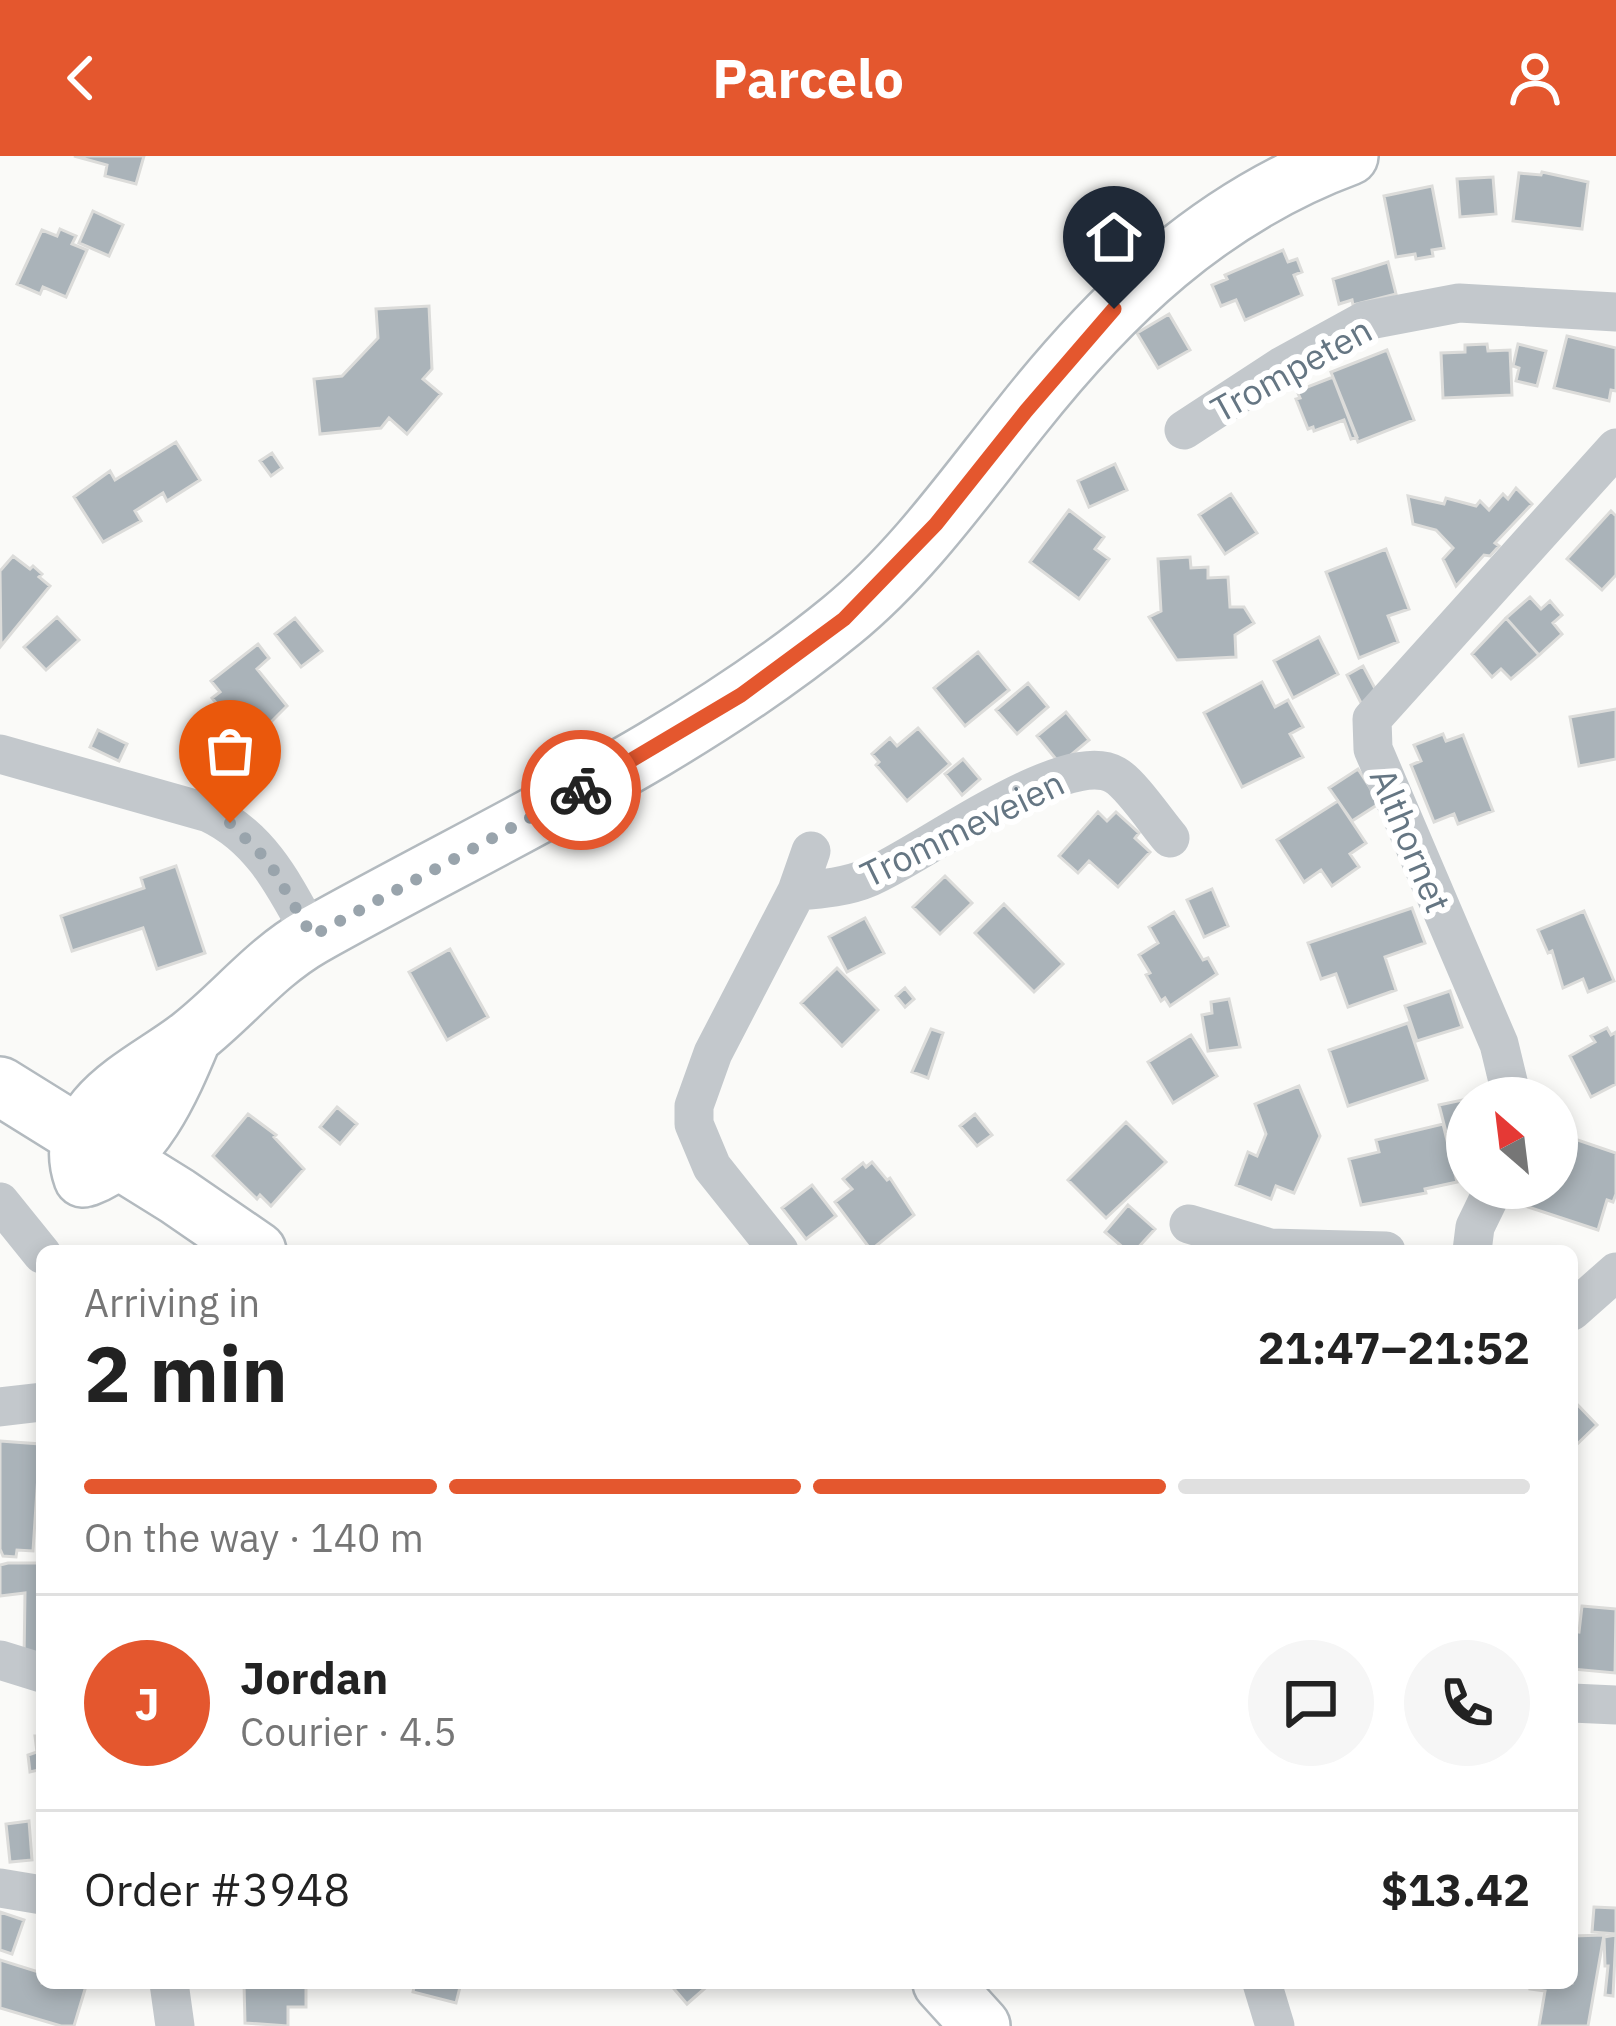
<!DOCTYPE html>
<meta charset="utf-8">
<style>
:root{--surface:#fff;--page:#f6f6f6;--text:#222;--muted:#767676;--line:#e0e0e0;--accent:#e4572e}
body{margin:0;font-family:"IBM Plex Sans",sans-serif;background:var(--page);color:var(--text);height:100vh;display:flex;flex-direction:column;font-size:45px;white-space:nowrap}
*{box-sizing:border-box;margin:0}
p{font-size:39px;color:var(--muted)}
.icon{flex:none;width:66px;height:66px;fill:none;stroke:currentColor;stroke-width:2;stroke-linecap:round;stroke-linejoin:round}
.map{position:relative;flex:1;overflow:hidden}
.side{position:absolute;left:36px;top:1089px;width:1542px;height:744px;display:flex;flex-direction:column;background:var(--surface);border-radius:18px;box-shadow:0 6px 18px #0003}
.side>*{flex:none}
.needle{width:78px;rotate:332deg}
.fabs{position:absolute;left:1446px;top:921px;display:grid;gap:24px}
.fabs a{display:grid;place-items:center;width:132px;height:132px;border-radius:50%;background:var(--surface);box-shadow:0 6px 18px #0003;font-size:60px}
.pin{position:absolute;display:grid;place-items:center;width:102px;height:102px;color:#fff;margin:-123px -51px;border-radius:50% 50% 50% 0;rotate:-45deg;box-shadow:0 0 12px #0007}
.pin .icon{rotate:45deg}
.courier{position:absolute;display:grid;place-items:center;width:120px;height:120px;margin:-60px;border:9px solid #e4572e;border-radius:50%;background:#fff;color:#222;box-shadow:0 3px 15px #0007}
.headline em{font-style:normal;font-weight:800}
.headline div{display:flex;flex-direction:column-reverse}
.headline{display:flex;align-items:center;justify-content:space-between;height:204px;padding:0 48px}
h1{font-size:78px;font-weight:800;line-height:90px}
.bar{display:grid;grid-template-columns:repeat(4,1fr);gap:18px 12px;align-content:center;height:144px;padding:0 48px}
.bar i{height:15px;border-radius:9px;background:var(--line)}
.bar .on{background:var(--accent)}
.bar p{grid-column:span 4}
.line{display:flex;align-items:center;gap:30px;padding:0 48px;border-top:3px solid var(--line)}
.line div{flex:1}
.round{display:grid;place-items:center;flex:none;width:126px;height:126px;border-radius:63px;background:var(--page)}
header{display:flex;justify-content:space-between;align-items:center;height:156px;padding:0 48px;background:var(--accent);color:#fff;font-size:54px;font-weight:800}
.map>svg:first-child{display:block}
.building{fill:#aab3b9;stroke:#dcdcda;stroke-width:3}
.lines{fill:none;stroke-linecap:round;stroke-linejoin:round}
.secondary-casing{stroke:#b3babf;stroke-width:62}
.street{stroke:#c3c8cc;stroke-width:39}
.secondary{stroke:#fff;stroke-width:57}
.done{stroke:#99a4ac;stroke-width:12;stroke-dasharray:0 21.6}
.route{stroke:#e4572e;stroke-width:15}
.labels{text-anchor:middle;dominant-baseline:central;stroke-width:12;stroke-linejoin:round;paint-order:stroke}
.street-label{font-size:36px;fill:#657683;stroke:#fff}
</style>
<header><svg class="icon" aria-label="back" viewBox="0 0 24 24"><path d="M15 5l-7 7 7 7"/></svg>Parcelo<svg class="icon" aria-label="person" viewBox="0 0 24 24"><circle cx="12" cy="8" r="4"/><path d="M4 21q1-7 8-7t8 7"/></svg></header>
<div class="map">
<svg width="1616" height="1870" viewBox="0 0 1616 1870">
<rect width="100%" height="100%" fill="#fafaf8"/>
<!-- building -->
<path class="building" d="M74,0H144L136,28L105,20L107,9Z
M1542,16L1588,26L1582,73L1513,65L1519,17L1541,19Z
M1493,21L1496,58L1460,61L1457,23Z
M1432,30L1444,92L1432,94L1433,100L1416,103L1415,98L1396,101L1384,40Z
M93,55L123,69L109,100L79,87Z
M60,73L76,80L72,88L87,94L66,141L43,131L40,138L17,128L42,74L57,80Z
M1283,94L1288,106L1297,103L1302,116L1294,119L1302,139L1245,164L1236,144L1221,150L1212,129L1227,123L1225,119Z
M1388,106L1396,138L1353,149L1352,144L1339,148L1333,123Z
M429,150L432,213L423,223L441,238L407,278L389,262L381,272L320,278L314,223L342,220L378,182L376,153Z
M1169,158L1190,194L1158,212L1137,177Z
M1567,180L1616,192V235L1611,234L1609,245L1554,232Z
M1487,188L1488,195L1510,194L1512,239L1443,242L1441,197L1465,196V189Z
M1518,188L1546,195L1537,230L1516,225L1519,212L1513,210Z
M1387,194L1414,264L1358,286L1331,216Z
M1333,221L1357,281L1351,283L1344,264L1314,275L1313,271L1308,273L1296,243L1300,242L1297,235Z
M176,286L200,324L167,345L163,337L135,355L141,365L103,386L74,341L110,315L115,324Z
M272,297L282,312L271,320L260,305Z
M1115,308L1127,334L1089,351L1078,325Z
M1516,332L1532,348L1495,387L1499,390L1490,400L1484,399L1456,430L1443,403L1453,392L1436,374L1413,368L1408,340L1444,348L1446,342L1476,350L1480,345L1489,354L1503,338L1508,343Z
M1231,338L1257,377L1225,398L1199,359Z
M1069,354L1104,381L1095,393L1109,403L1079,443L1030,406Z
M1611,355L1616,360V419L1602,434L1567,403Z
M1386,393L1409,453L1388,460L1398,486L1359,502L1326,416Z
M13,400L30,413L33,410L42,418L39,421L50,430L1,490L0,415Z
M1190,401L1191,412L1208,411V422L1228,421L1230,451H1244L1254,467L1235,479L1236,501L1177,504L1149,461L1161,455L1158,403Z
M1530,441L1541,453L1550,445L1562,459L1553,467L1562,478L1539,499L1506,462Z
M57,461L79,484L46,514L24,491Z
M295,462L322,495L301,511L275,478Z
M1506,462L1539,499L1511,523L1501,513L1492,521L1472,498Z
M1319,481L1338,518L1293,542L1274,505Z
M258,488L269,502L257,513L287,550L249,588L212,542L220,536L211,525Z
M978,496L1009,534L965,570L934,532Z
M1363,510L1379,540L1362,549L1347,519Z
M1262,526L1275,551L1288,544L1303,571L1290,578L1303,601L1242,631L1204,557Z
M1028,527L1048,551L1017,578L996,554Z
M1616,553V603L1579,610L1570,561Z
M1066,556L1089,584L1060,608L1037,580Z
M918,572L950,608L907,645L876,609L879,606L872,598L890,582L897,590Z
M98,574L127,588L119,605L90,591Z
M1443,578L1446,585L1463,579L1493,655L1458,668L1454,658L1434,666L1411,609L1421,605L1414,589Z
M963,603L980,623L962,639L945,618Z
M1358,613L1380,647L1352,665L1329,632Z
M1338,645L1366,687L1350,698L1359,711L1332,730L1321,714L1304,726L1277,684Z
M1098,656L1107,665L1116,656L1139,677L1135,682L1150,696L1118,731L1089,705L1078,717L1059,700Z
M176,710L205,797L157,813L143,772L72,795L61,760L144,732L141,722Z
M945,720L972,747L940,778L913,751Z
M1212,733L1228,770L1204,781L1187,744Z
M1004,748L1063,808L1034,836L975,777Z
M1412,752L1425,787L1385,801L1396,834L1348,851L1336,818L1321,823L1308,787Z
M1584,755L1614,825L1588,836L1583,823L1563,832L1552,795L1548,797L1538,774Z
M1174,756L1203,804L1208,802L1217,818L1170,850L1165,842L1161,845L1146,819L1150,817L1139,799L1158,787L1149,771Z
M865,762L884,797L847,816L829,781Z
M450,793L488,861L447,884L409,816Z
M837,812L878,854L842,890L801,847Z
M905,832L914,843L905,851L896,840Z
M1450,835L1462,871L1417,885L1405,850Z
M1229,843L1240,891L1208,895L1202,859L1212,857L1211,846Z
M1408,867L1427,924L1348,950L1329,894Z
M1607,872L1611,879L1616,876V928L1591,941L1570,900L1595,886L1591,880Z
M931,873L943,877L928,922L912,916Z
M1191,879L1217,920L1173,947L1148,906Z
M1299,930L1320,980L1294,1037L1276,1030L1271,1043L1236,1029L1248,996L1257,1000L1266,978L1255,948Z
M1467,943V980L1459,982L1457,974L1446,976L1439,949Z
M337,951L357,968L340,988L320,971Z
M248,958L276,979L274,981L304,1013L271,1050L260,1039L257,1043L213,1000Z
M975,958L992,979L977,990L960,970Z
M1126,966L1166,1006L1106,1062L1068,1024Z
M1443,968L1457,1026L1425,1033L1426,1037L1361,1049L1349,1003L1379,996L1376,984Z
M1557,977L1616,997V1038L1613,1046L1607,1044L1598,1074L1525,1050L1531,1032H1557Z
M872,1006L887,1024L890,1022L914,1059L871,1094L835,1046L852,1033L843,1023L863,1007L866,1011Z
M812,1029L836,1060L806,1083L782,1052Z
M1128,1049L1155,1073L1135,1095H1127L1105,1076Z
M1572,1243L1597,1269L1572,1293Z
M0,1285L40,1288L33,1395L17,1394L16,1401L3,1400L0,1393Z
M8,1407H42V1505H24L25,1437L0,1440V1409Z
M1582,1450L1616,1453L1615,1517L1572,1513V1475L1579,1476Z
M35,1580H42V1645L38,1614L30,1616L28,1599L37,1596Z
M29,1665L32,1704L10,1706L6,1668Z
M1594,1751L1616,1752V1778L1592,1776Z
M0,1756L24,1764L12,1798L0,1794Z
M1604,1779L1588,1870H1539L1545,1835L1530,1833L1531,1827H1572V1780Z
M1616,1779L1613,1840L1605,1839L1608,1810H1605L1604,1781Z
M0,1804L42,1817V1827L86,1830L74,1870H61L0,1852Z
M306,1827V1851H288V1870L245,1867L244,1828Z
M415,1827H461L456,1847L413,1836Z
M669,1827H711L687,1848Z"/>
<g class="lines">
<!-- secondary casing -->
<g class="secondary-casing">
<path id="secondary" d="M0,930L177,1040L257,1095
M87,1021C142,1001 171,932 192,882
M83,1022C58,951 149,916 192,881C234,848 265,807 312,780C490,680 682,595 841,465C911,408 965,331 1021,261C1111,147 1211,51 1349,0
M942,1827L981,1870"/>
</g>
<!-- street -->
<path class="street" d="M1184,274L1282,210L1364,165L1459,147L1616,156
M0,598L209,657C262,682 285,731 312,780
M797,735C823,733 847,731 870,721C921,700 1065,590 1115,619C1131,628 1157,667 1170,682
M1512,942L1499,888L1373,593L1372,563L1616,292
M0,1046L42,1098
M1189,1068L1270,1092L1386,1095
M779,1095L712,1011L694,968V950L713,897L797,735L811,695
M1472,1095L1475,1071L1494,1032
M1572,1155L1616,1116
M0,1251L42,1246
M0,1504L42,1517
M1572,1547L1616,1549
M0,1732L42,1739
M169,1827L175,1870
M1262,1827L1275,1870"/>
<!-- secondary -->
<use href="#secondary" class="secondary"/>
</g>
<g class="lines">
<!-- done -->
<path class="done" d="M230,667L269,706L312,780L581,634"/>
<!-- route -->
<path class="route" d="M581,634L741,539L844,463L936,368L1026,255L1114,153"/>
</g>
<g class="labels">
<!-- street labels -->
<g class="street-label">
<text transform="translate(1291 213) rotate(-29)">Trompeten</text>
<text transform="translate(962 672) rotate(-26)">Trommeveien</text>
<text transform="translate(1411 684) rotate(67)">Althornet</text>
</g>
</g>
</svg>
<div class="fabs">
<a><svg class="needle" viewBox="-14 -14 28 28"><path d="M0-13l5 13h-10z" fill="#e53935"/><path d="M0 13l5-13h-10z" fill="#767676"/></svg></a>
</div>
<div class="pin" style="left:230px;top:667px;background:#ea580c"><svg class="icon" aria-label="bag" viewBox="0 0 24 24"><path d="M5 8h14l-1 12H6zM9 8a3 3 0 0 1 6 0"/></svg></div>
<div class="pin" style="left:1114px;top:153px;background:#1f2937"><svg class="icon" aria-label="home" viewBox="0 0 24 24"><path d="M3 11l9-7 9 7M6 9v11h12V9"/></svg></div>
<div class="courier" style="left:581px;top:634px"><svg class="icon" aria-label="bike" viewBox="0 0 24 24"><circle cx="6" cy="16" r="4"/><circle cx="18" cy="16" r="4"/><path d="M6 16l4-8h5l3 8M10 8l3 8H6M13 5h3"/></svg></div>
<section class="side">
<div class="headline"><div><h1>2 min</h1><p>Arriving in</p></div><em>21:47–21:52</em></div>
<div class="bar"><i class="on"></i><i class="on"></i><i class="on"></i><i></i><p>On the way · 140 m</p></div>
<div class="line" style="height:216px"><b class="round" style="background:var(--accent);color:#fff">J</b><div><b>Jordan</b><p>Courier · 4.5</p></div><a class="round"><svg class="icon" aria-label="chat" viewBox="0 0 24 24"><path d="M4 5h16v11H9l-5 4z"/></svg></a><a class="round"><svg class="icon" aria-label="phone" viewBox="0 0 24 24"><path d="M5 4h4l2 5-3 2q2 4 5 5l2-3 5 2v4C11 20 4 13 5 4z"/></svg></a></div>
<div class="line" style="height:156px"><div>Order #3948</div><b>$13.42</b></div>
</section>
</div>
